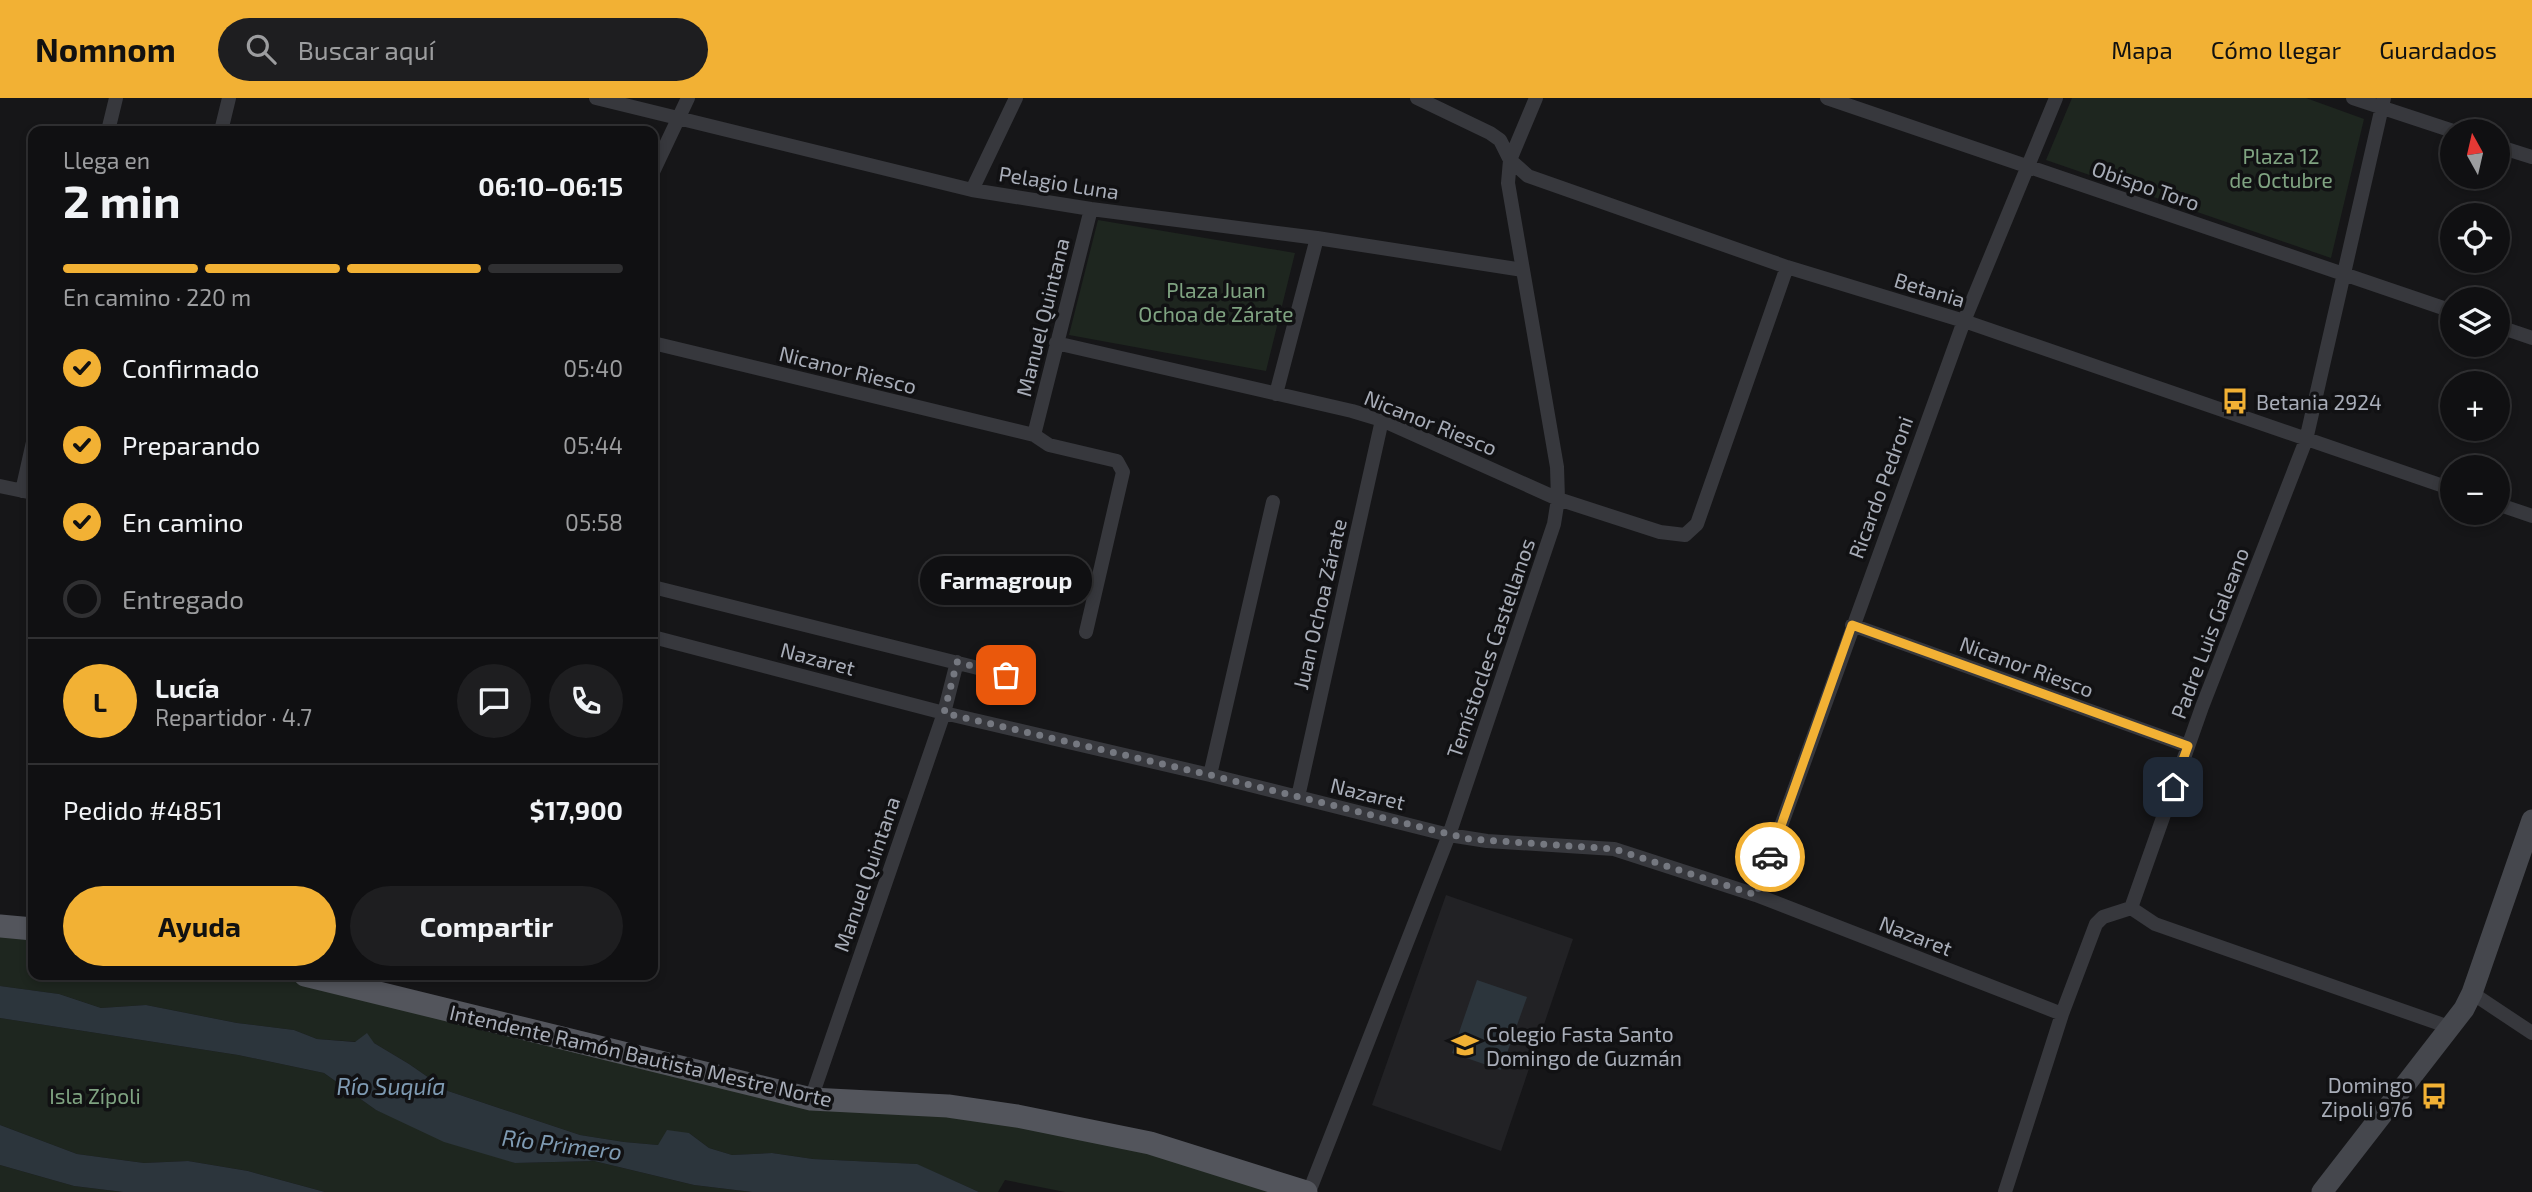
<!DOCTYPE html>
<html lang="es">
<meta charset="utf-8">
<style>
:root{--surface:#101012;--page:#1e1e20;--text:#f1f3f6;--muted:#9c9d9f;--line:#303032;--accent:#f2b134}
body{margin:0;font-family:"Exo 2",sans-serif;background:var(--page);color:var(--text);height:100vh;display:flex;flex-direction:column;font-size:26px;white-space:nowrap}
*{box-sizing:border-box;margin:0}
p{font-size:23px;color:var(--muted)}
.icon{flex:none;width:38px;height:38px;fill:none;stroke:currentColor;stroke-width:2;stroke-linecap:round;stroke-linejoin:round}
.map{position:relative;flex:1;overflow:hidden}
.panel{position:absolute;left:28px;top:28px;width:630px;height:854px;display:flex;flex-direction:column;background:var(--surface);border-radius:14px;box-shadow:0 4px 10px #0003,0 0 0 2px var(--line)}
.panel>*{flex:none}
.needle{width:46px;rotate:352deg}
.controls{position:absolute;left:2440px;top:21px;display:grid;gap:14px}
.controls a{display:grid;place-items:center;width:70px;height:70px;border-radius:50%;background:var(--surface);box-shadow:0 4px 10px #0003,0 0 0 2px var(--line);font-size:35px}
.pin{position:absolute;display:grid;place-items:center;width:60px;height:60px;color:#fff;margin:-30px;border-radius:14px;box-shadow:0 4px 10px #0006}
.courier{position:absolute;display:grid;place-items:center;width:70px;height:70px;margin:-35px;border:5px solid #f2b134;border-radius:50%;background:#fff;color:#222;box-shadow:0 2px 9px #0007}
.bubble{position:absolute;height:49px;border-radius:24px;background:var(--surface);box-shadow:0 4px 10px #0003,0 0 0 2px var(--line);font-size:23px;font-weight:700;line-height:49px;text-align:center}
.head em{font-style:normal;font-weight:700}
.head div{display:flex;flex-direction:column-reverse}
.head{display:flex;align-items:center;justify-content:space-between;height:119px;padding:0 35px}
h1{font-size:46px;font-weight:700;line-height:52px}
.bar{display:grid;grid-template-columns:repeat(4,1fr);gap:10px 7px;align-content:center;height:84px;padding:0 35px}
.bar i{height:9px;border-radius:5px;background:var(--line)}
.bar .selected{background:var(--accent)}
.bar p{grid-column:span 4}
.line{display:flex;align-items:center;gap:18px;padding:0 35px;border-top:2px solid var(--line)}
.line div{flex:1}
.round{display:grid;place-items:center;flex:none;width:74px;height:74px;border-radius:37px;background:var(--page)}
ol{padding:0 35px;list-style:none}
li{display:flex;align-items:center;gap:21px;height:77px}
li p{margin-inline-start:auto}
li .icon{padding:7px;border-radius:50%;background:var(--accent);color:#111;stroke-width:4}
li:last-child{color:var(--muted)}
li i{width:38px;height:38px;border:4px solid var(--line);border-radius:50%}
.action{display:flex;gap:14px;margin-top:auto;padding:14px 35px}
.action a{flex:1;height:80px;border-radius:42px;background:var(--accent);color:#111;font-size:28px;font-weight:700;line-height:80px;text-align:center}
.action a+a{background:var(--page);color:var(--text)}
header{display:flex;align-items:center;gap:42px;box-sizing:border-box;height:98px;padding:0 35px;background:var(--accent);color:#111}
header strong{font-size:33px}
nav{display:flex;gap:38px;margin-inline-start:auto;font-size:24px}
.search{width:490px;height:63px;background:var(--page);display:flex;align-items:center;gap:18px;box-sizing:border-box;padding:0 24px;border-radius:38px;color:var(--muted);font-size:26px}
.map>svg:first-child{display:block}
.built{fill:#222225}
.green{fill:#1e261f}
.water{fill:#2c353c}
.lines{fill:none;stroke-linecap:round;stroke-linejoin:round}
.street{stroke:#37383d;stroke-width:14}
.secondary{stroke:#45474d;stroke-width:21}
.primary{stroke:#53555c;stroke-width:23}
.done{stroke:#757880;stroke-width:7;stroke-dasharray:0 12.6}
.route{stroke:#f2b134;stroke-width:9}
.labels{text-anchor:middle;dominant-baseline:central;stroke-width:7;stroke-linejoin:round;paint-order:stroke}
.park-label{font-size:21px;fill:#7fa381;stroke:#111113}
.street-label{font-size:21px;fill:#a8adb8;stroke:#111113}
.poi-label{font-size:21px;fill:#a8adb8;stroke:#111113;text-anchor:start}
.water-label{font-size:23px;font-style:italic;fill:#7f9bb3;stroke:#111113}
</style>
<header>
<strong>Nomnom</strong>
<div class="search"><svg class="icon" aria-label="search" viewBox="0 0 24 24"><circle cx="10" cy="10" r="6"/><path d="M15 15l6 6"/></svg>Buscar aquí</div>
<nav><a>Mapa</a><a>Cómo llegar</a><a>Guardados</a></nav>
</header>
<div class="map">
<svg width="2532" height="1094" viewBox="0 0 2532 1094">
<rect width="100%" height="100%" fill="#161618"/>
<!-- built -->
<path class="built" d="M1446,797L1573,841L1501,1053L1372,1007Z"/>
<!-- green -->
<path class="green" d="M2072,0H2306L2364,21L2331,160L2046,62Z
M1098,122L1295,155L1266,273L1069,237Z
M0,828L33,831V877H305L788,996L948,1008L1306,1094H1065L1005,1082L998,1094H979L916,1066L813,1061L772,1055L732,1057L709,1050L689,1035L658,1047L624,1044L580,1037L448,993L409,966L374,945L317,941L294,932L237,925L146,907L101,910L59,896L0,888Z
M0,920L238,957L324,975L376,1012L515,1065L594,1063L694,1087L752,1094H325L248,1073L188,1063L144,1065L77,1056L0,1027Z
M0,1067L74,1088L123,1094H0Z"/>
<!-- water -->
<path class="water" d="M1477,882L1527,899L1501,972L1452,955Z
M0,888L59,896L101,910L146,907L237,925L294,932L317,941L355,944L367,935L374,945L409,966L448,993L580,1037L624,1044L658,1047L667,1032L689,1035L709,1050L732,1057L772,1055L813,1061L917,1066L979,1094H752L694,1087L594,1063L515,1065L444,1044L376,1012L324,975L238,957L0,920Z
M0,1027L77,1056L144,1065L188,1063L248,1073L325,1094H123L74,1088L0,1067Z"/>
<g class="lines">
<!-- street -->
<path class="street" d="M596,0L972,92L1091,111L1317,140L1523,172
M1417,0L1490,35L1500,42L1510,62L1528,78L1787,169L1964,223L2452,391
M1827,0L2452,213
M2353,0L2453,33
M108,33L116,0
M221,33L229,0
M2497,48L2532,59
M653,74L688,0
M972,92L1016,0
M2497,228L2532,240
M653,245L1034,337L1049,347L1117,363L1123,374L1086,534
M1056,245L1352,313L1382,322L1558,401L1660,434L1685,437L1697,426L1787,169
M1276,296L1317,140
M1034,337L1091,111
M0,388L33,395
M22,393L33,344
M2497,406L2532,418
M653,489L1006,577
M1852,527L2188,648
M653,539L944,615L1210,677L1449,737L1487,743L1614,751L1756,797L2062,916
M1210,677L1273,404
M1298,699L1382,322
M1756,797L1964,223L2056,0
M2131,810L2202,609L2306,342L2384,0
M2131,810L2155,826L2452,930
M2472,895L2532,935
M811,1001L944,615L957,564
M1309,1094L1449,737L1554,426L1558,401L1557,369L1508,85L1510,62L1536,0
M2005,1094L2062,916L2096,826L2103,819L2131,810"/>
<!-- secondary -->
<path class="secondary" d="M2322,1094L2464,911L2472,895L2532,722"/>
<!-- primary -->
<path class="primary" d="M0,828L33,831
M305,877L811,1001L948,1008L1017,1018L1150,1045L1306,1094"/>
</g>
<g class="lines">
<!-- done -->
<path class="done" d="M1006,577L957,564L944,615L1210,677L1469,741L1614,751L1756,797L1770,759"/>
<!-- route -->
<path class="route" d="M1770,759L1852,527L2188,648L2173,689"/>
</g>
<!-- icons -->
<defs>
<g id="bus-bare" transform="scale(2.1)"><path d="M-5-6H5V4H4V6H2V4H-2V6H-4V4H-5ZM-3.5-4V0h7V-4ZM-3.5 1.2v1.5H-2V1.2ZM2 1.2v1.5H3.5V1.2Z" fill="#f2b134" stroke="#111113" stroke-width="2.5" paint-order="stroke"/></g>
<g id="school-bare" transform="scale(2.1)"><path d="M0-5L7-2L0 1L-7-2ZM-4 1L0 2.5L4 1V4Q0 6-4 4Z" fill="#f2b134" stroke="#111113" stroke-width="2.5" paint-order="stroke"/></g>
</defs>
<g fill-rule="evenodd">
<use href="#bus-bare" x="2235" y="303"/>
<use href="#school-bare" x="1465" y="947"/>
<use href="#bus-bare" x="2434" y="998"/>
</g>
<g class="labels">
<!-- park labels -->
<g class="park-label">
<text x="2281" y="57">Plaza 12<tspan x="2281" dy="24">de Octubre</tspan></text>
<text x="1216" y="191">Plaza Juan<tspan x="1216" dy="24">Ochoa de Zárate</tspan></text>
<text x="95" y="997">Isla Zípoli</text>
</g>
<!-- street labels -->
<g class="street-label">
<text transform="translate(1059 84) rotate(9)">Pelagio Luna</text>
<text transform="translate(2146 87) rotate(19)">Obispo Toro</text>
<text transform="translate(1930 191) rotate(17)">Betania</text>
<text transform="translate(1042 219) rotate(-76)">Manuel Quintana</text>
<text transform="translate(848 271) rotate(14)">Nicanor Riesco</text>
<text transform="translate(1431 324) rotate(22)">Nicanor Riesco</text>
<text transform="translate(1880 389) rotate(-70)">Ricardo Pedroni</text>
<text transform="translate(1319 506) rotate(-77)">Juan Ochoa Zárate</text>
<text transform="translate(2209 535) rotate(-69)">Padre Luis Galeano</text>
<text transform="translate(1490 550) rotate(-71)">Temístocles Castellanos</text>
<text transform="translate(818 560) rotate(15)">Nazaret</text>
<text transform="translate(2027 568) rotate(20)">Nicanor Riesco</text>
<text transform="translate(1368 695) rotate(14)">Nazaret</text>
<text transform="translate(866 776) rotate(-71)">Manuel Quintana</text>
<text transform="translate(1916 837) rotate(21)">Nazaret</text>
<text transform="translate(641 957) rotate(13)">Intendente Ramón Bautista Mestre Norte</text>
</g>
<!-- poi labels -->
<g class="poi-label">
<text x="2256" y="303">Betania 2924</text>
<text x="1486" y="935">Colegio Fasta Santo<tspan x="1486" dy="24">Domingo de Guzmán</tspan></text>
<text x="2413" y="986" text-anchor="end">Domingo<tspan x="2413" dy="24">Zipoli 976</tspan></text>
</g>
<!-- water labels -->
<g class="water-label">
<text x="391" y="988">Río Suquía</text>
<text transform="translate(562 1046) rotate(7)">Río Primero</text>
</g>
</g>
</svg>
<div class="controls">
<a><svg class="needle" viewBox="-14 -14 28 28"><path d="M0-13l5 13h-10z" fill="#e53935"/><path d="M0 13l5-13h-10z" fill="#9c9d9f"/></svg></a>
<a><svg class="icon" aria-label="locate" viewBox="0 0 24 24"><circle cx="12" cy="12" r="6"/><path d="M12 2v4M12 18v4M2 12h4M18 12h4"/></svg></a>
<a><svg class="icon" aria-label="layers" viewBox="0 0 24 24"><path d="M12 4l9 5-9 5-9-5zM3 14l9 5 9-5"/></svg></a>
<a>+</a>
<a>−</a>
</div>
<div class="pin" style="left:1006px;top:577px;background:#ea580c"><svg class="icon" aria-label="bag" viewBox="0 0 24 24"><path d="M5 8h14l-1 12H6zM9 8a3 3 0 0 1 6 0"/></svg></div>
<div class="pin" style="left:2173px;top:689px;background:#1f2937"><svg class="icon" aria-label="home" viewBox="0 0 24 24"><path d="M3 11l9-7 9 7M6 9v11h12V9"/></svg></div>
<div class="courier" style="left:1770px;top:759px"><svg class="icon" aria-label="car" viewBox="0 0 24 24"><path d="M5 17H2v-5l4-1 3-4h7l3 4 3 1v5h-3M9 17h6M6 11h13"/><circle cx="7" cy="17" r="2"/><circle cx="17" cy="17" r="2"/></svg></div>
<div class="bubble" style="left:920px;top:458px;width:172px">Farmagroup</div>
<section class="panel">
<div class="head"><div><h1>2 min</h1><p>Llega en</p></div><em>06:10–06:15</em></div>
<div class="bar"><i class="selected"></i><i class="selected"></i><i class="selected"></i><i></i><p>En camino · 220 m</p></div>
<ol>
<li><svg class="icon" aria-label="check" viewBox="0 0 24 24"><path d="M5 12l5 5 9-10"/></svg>Confirmado<p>05:40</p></li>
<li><svg class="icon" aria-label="check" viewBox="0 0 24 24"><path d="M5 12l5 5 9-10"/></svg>Preparando<p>05:44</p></li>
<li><svg class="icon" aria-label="check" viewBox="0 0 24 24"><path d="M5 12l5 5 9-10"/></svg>En camino<p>05:58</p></li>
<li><i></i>Entregado</li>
</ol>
<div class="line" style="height:126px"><b class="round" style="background:var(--accent);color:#111">L</b><div><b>Lucía</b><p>Repartidor · 4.7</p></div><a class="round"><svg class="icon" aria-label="chat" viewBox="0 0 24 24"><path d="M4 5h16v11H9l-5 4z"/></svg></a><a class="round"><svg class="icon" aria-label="phone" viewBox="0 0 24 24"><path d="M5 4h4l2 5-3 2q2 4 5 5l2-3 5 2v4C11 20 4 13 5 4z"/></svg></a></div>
<div class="line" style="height:91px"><div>Pedido #4851</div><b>$17,900</b></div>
<div class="action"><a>Ayuda</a><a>Compartir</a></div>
</section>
</div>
